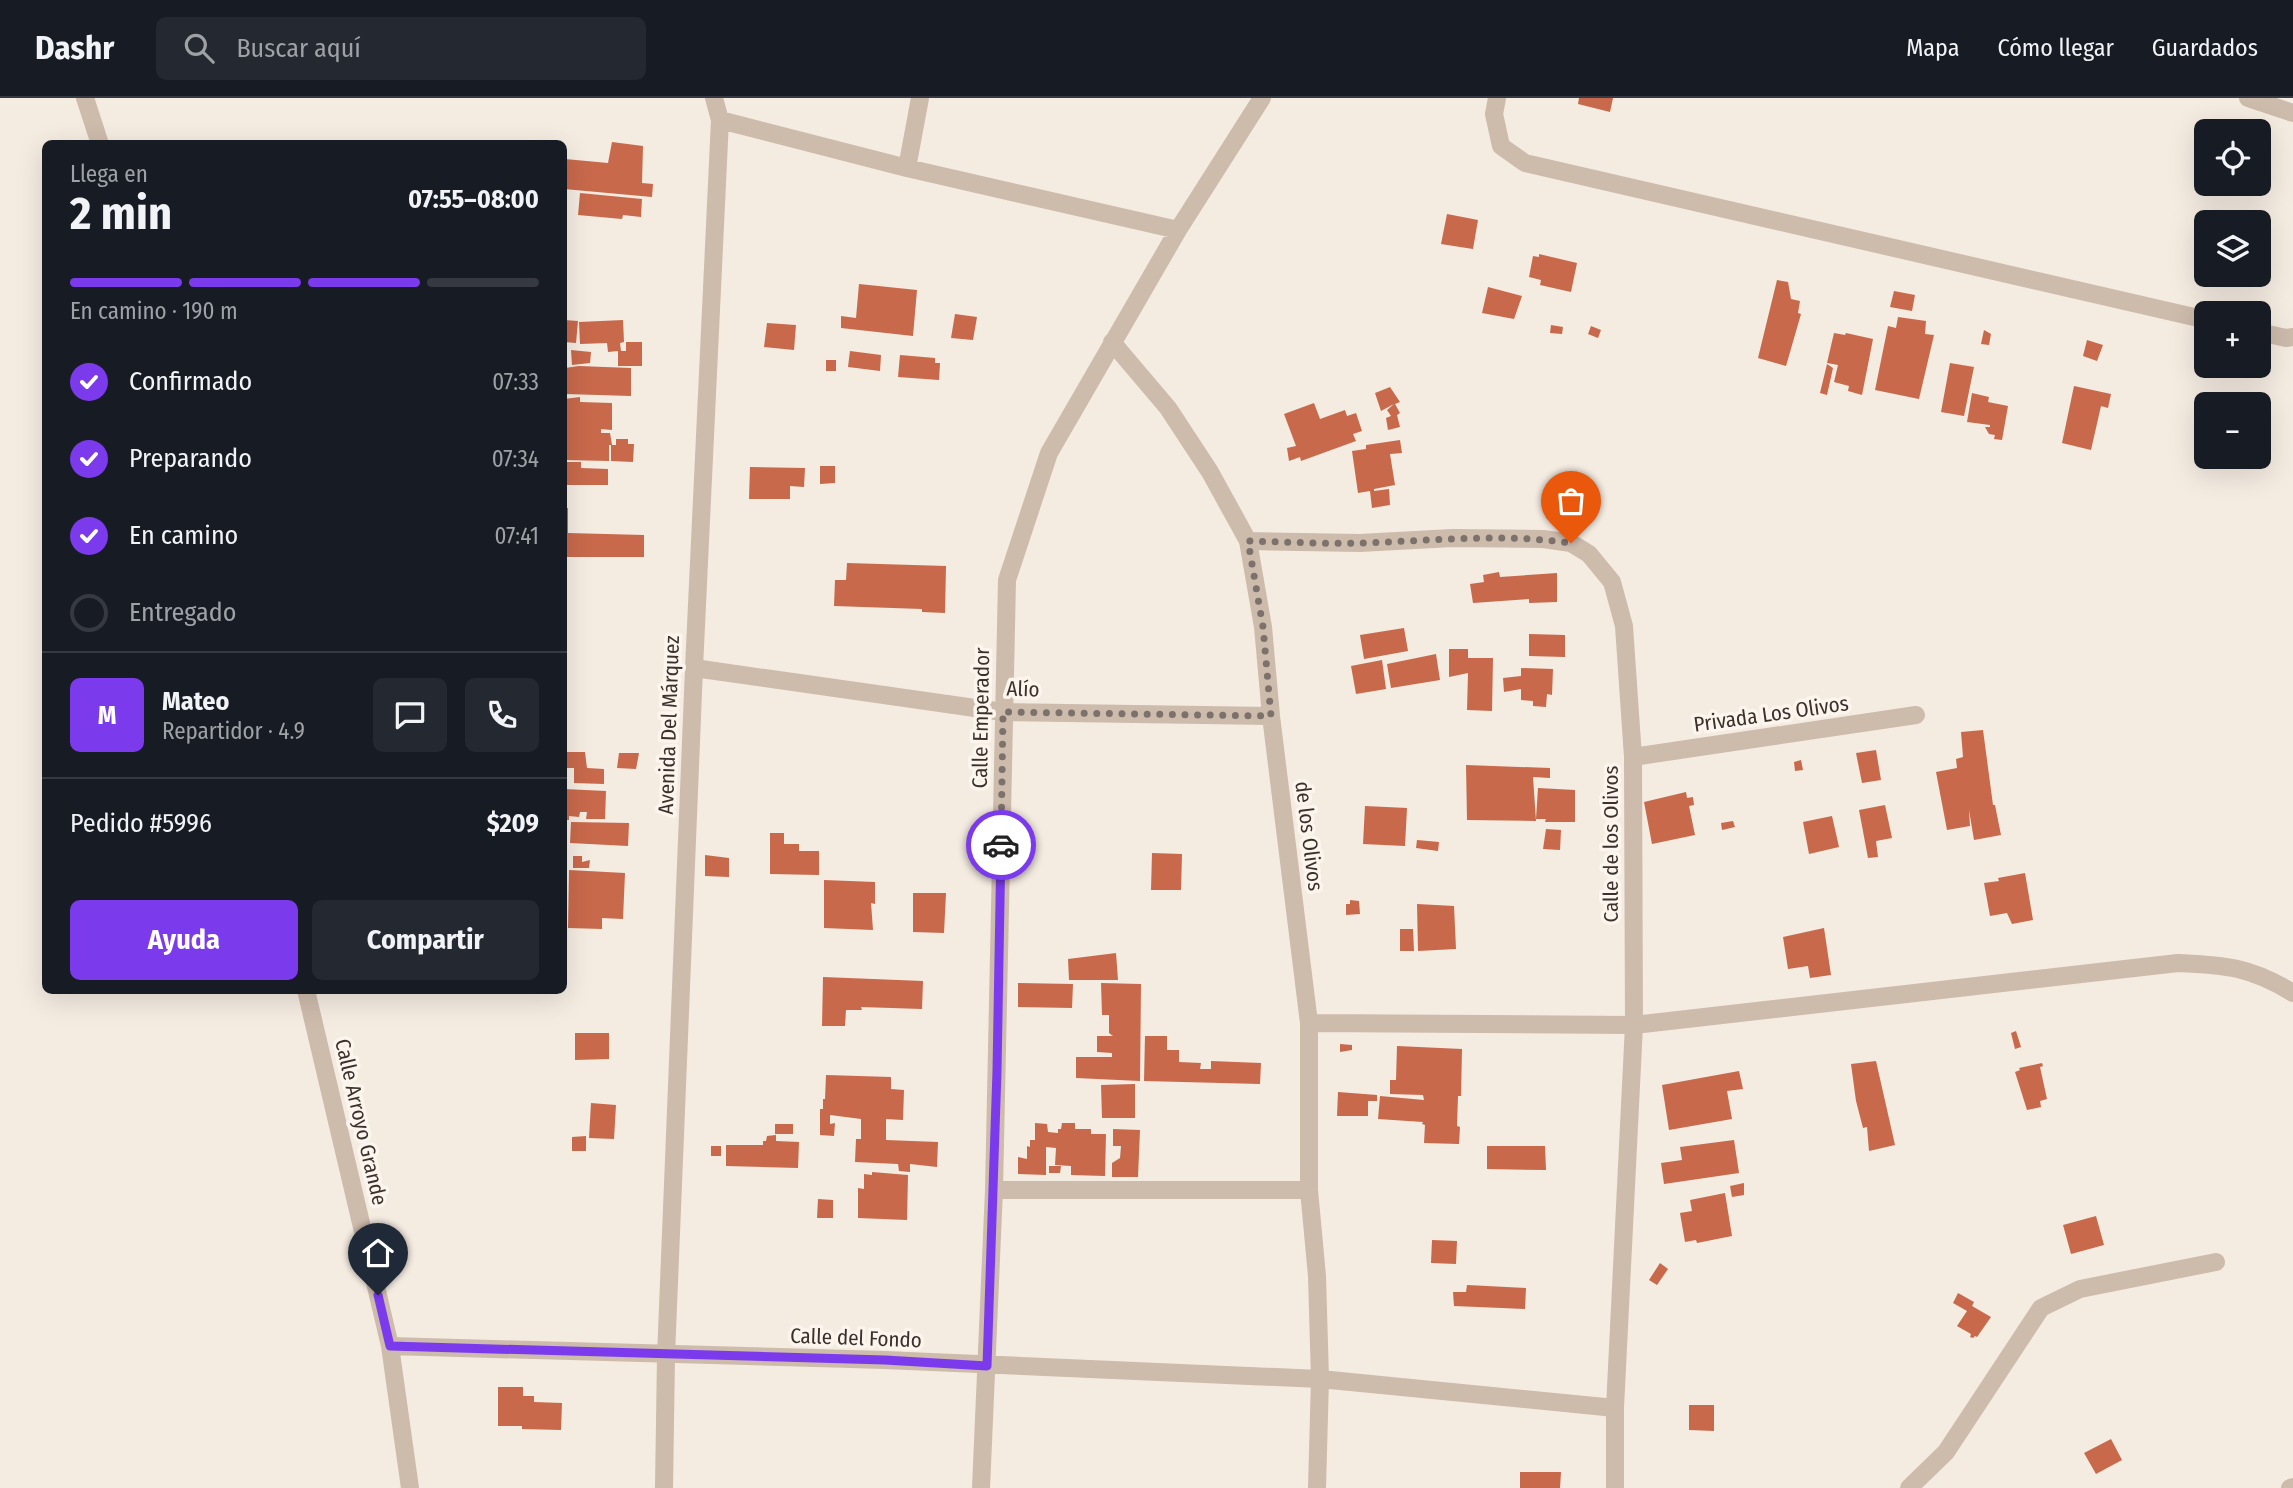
<!DOCTYPE html>
<html lang="es">
<meta charset="utf-8">
<style>
:root{--surface:#171b24;--page:#242831;--text:#f1f3f6;--muted:#9ea1a6;--line:#363941;--accent:#7c3aed}
body{margin:0;font-family:"Fira Sans Condensed",sans-serif;background:var(--page);color:var(--text);height:100vh;display:flex;flex-direction:column;font-size:26px;white-space:nowrap}
*{box-sizing:border-box;margin:0}
p{font-size:23px;color:var(--muted)}
.icon{flex:none;width:38px;height:38px;fill:none;stroke:currentColor;stroke-width:2;stroke-linecap:round;stroke-linejoin:round}
.map{position:relative;flex:1;overflow:hidden}
.details{position:absolute;left:42px;top:42px;width:525px;height:854px;display:flex;flex-direction:column;background:var(--surface);border-radius:10px;box-shadow:0 7px 28px #0002}
.details>*{flex:none}
.buttons{position:absolute;left:2194px;top:21px;display:grid;gap:14px}
.buttons a{display:grid;place-items:center;width:77px;height:77px;border-radius:10px;background:var(--surface);box-shadow:0 7px 28px #0002;font-size:35px}
.pin{position:absolute;display:grid;place-items:center;width:60px;height:60px;color:#fff;margin:-72px -30px;border-radius:50% 50% 50% 0;rotate:-45deg;box-shadow:0 0 7px #0007}
.pin .icon{rotate:45deg}
.courier{position:absolute;display:grid;place-items:center;width:70px;height:70px;margin:-35px;border:5px solid #7c3aed;border-radius:50%;background:#fff;color:#222;box-shadow:0 2px 9px #0007}
.head em{font-style:normal;font-weight:700}
.head div{display:flex;flex-direction:column-reverse}
.head{display:flex;align-items:center;justify-content:space-between;height:119px;padding:0 28px}
h1{font-size:46px;font-weight:700;line-height:52px}
.bar{display:grid;grid-template-columns:repeat(4,1fr);gap:10px 7px;align-content:center;height:84px;padding:0 28px}
.bar i{height:9px;border-radius:5px;background:var(--line)}
.bar .selected{background:var(--accent)}
.bar p{grid-column:span 4}
.line{display:flex;align-items:center;gap:18px;padding:0 28px;border-top:2px solid var(--line)}
.line div{flex:1}
.round{display:grid;place-items:center;flex:none;width:74px;height:74px;border-radius:10px;background:var(--page)}
ol{padding:0 28px;list-style:none}
li{display:flex;align-items:center;gap:21px;height:77px}
li p{margin-inline-start:auto}
li .icon{padding:7px;border-radius:50%;background:var(--accent);color:#fff;stroke-width:4}
li:last-child{color:var(--muted)}
li i{width:38px;height:38px;border:4px solid var(--line);border-radius:50%}
.button{display:flex;gap:14px;margin-top:auto;padding:14px 28px}
.button a{flex:1;height:80px;border-radius:10px;background:var(--accent);color:#fff;font-size:28px;font-weight:700;line-height:80px;text-align:center}
.button a+a{background:var(--page);color:var(--text)}
header{display:flex;align-items:center;gap:42px;box-sizing:border-box;height:98px;padding:0 35px;background:var(--surface);border-bottom:2px solid var(--line)}
header strong{font-size:33px}
nav{display:flex;gap:38px;margin-inline-start:auto;font-size:24px}
.search{width:490px;height:63px;background:var(--page);display:flex;align-items:center;gap:18px;box-sizing:border-box;padding:0 24px;border-radius:10px;color:var(--muted);font-size:26px}
.map>svg:first-child{display:block}
.building{fill:#c8694b}
.lines{fill:none;stroke-linecap:round;stroke-linejoin:round}
.minor{stroke:#cdbbac;stroke-width:18}
.done{stroke:#7c716b;stroke-width:7;stroke-dasharray:0 12.6}
.route{stroke:#7c3aed;stroke-width:9}
.labels{text-anchor:middle;dominant-baseline:central;stroke-width:7;stroke-linejoin:round;paint-order:stroke}
.street-label{font-size:21px;fill:#3b302b;stroke:#fbf5ee}
</style>
<header>
<strong>Dashr</strong>
<div class="search"><svg class="icon" aria-label="search" viewBox="0 0 24 24"><circle cx="10" cy="10" r="6"/><path d="M15 15l6 6"/></svg>Buscar aquí</div>
<nav><a>Mapa</a><a>Cómo llegar</a><a>Guardados</a></nav>
</header>
<div class="map">
<svg width="2293" height="1390" viewBox="0 0 2293 1390">
<rect width="100%" height="100%" fill="#f4ebe1"/>
<!-- building -->
<path class="building" d="M1579,0H1613L1610,14L1578,6Z
M612,44L643,48L642,85L653,86L652,99L564,91L565,61L608,65Z
M580,95L642,101L641,119L623,117L622,121L578,117Z
M1447,116L1478,122L1473,151L1441,146Z
M1539,156L1577,165L1571,194L1540,187L1541,182L1529,179L1533,158L1539,159Z
M1777,182L1788,184L1791,201L1800,203L1798,215L1801,216L1786,268L1758,260Z
M859,186L917,192L913,238L841,230V218L856,220Z
M1488,189L1522,198L1514,221L1482,215Z
M1894,193L1915,197L1912,213L1890,209Z
M955,216L977,219L973,242L951,240Z
M1898,219L1926,223L1925,236L1934,237L1919,301L1875,292L1888,228L1896,230Z
M564,222L578,223L576,245L564,244Z
M623,222L624,244L620,245L621,253H626V244H642V268H618V253L608,254L607,245L580,246L579,224Z
M767,225L796,227L794,252L764,249Z
M1551,227L1563,229L1562,236L1550,235Z
M1591,228L1601,232L1598,240L1588,236Z
M1984,232L1991,236L1989,247L1981,246Z
M1834,235L1845,237L1846,235L1873,241L1862,297L1848,293L1849,288L1834,284L1838,267L1827,265Z
M2087,242L2103,247L2097,263L2083,258Z
M571,252L591,254L590,265L572,267Z
M850,253L881,257L880,273L848,269Z
M900,257L935,260V265H940L939,282L898,279Z
M826,262H836V273H826Z
M1950,265L1974,269L1964,318L1941,314Z
M1827,266L1833,270L1827,297L1820,295Z
M579,268L631,270V298L565,296V270Z
M2074,288L2111,296L2108,310L2101,308L2091,352L2062,345Z
M1390,289L1400,304L1395,306L1400,315L1397,317L1400,329L1388,332L1386,320L1391,318L1387,312L1394,306L1381,313L1375,295Z
M1972,295L1989,299L1988,304L2008,308L2002,342L1994,341L1995,337L1989,336L1985,329H1990V327L1967,324Z
M580,299V304L612,305V332L601,331V335H610L612,347H616V341H628V346H634L633,364L611,363V347H609V363L564,362V301Z
M1314,305L1320,321L1345,312L1347,318L1356,315L1362,333L1353,336L1356,343L1301,363L1300,359L1289,363L1287,350L1296,348L1284,316Z
M1400,342L1402,355L1390,356L1395,387L1374,391V393L1389,391L1390,407L1372,410L1370,393L1358,395L1352,353L1366,351V347Z
M564,364H581V370L608,371V387H564Z
M820,368H835V385L820,386Z
M750,369L805,370L804,389L790,388V401H749Z
M564,410H568V435L644,437V459H564Z
M847,465L946,468L945,515L922,514V511L834,508L835,482H846Z
M1499,474L1500,479L1557,475V504L1529,505V501L1473,505L1470,486L1484,484L1483,477Z
M1404,530L1408,553L1364,561L1360,537Z
M1529,536L1565,537V559L1529,558Z
M1449,551H1468V560H1493L1492,613L1467,612L1468,575L1449,579Z
M1436,556L1440,582L1391,590L1387,566Z
M1382,562L1386,591L1356,596L1351,568Z
M1521,570L1553,571L1552,597L1547,596L1546,609L1533,608V603L1521,602V591L1504,594L1503,580L1521,578Z
M1983,632L1993,707H1995L2001,737L1974,742L1969,712L1970,728L1947,732L1936,674L1957,670L1956,661L1963,659L1961,634Z
M1876,652L1881,682L1862,685L1856,655Z
M564,654H585L587,670L604,671V686L574,685V670H564Z
M619,655H639L636,671L617,670Z
M1801,662L1803,672L1795,673L1794,664Z
M1466,667L1550,670V680L1533,679L1536,723L1467,722Z
M1538,690L1575,692V724H1545L1546,721H1536Z
M564,691L606,693L605,721H586L587,714H580L579,719L569,718V722H564Z
M1686,694L1687,700L1693,699L1694,707L1689,708L1695,737L1652,746L1644,704Z
M1885,707L1892,740L1876,743L1878,759L1868,760L1859,712Z
M1365,708L1407,710L1405,748L1363,746Z
M1832,718L1839,749L1809,756L1803,724Z
M1733,723L1735,729L1722,732L1721,725Z
M571,724L629,725L628,748L570,745Z
M1546,731L1561,732L1560,752L1543,751Z
M770,735H784V746H799V753H819V777L770,776Z
M1417,742L1439,744L1438,753L1416,750Z
M1152,755L1182,756L1181,792H1151Z
M705,757L729,760V779L705,778Z
M573,758H582V764L590,762L589,770H573Z
M569,772L625,775L623,821L602,820V831L568,830Z
M2025,775L2033,822L2012,826L2007,815L1990,818L1984,785L1999,783L1998,780Z
M824,782L875,784V806L871,805L873,832L824,830Z
M913,795H946L944,835L913,834Z
M1350,802L1359,803L1360,816L1346,817V806H1350Z
M1417,806L1454,808L1456,851L1418,853Z
M1824,830L1831,877L1810,880L1808,868L1788,871L1783,839Z
M1400,831H1413L1414,853H1400Z
M1116,855L1118,882H1069L1068,861Z
M823,879L923,883L922,911L861,909L862,912H846L845,928H822Z
M1018,885L1073,886L1072,910L1018,909Z
M1101,885L1141,886L1140,983L1076,980V959H1112V955L1097,954V938H1113L1109,935V917H1102Z
M2016,933L2021,949L2015,951L2011,935Z
M575,935H609V961L575,962Z
M1145,938H1167V952H1179V964L1201,965L1200,971H1211V963L1261,965L1260,986L1144,983Z
M1340,946L1352,947V952L1340,954Z
M1397,948L1462,951L1461,998H1458L1457,1028L1460,1029L1459,1046L1424,1045L1425,1027L1422,1026L1423,1024L1378,1021L1380,998L1424,1002L1423,997L1390,996V982H1396Z
M1876,963L1895,1047L1869,1053L1867,1029L1863,1030L1856,1003L1851,966Z
M2042,965L2043,968L2040,969L2047,1001L2040,1003L2041,1009L2027,1012L2015,974L2020,972L2019,970Z
M1739,973L1743,991L1727,993L1732,1021L1669,1032L1662,987Z
M826,977L891,979V991L904,992L903,1022L886,1021V1042L938,1044L937,1069L910,1066V1074L899,1073L898,1066L855,1064L856,1041H861V1021L830,1017V1026L835,1025L834,1038L820,1037V1011H823V1001H825Z
M1135,986V1020H1102L1101,987Z
M1338,994L1377,997V1003H1368V1018H1337Z
M591,1005L616,1007L614,1041L589,1040Z
M1035,1025L1047,1026L1048,1034L1058,1035V1031H1061L1062,1025H1075V1031H1091V1036H1106L1105,1078L1071,1077V1068L1055,1067L1056,1050L1046,1049V1077L1018,1076V1059L1027,1061V1048L1030,1049V1042H1035Z
M775,1026H793V1036H775Z
M1113,1031L1140,1032L1138,1079H1112V1065L1120,1060L1121,1048H1113Z
M776,1037V1043L799,1044L798,1070L726,1068V1047H763V1043H766L767,1038Z
M586,1038V1053H572V1039Z
M1734,1042L1739,1075L1664,1086L1661,1065L1682,1062L1680,1049Z
M711,1048H721V1058H711Z
M1487,1048H1545L1546,1072L1487,1071Z
M1049,1068H1061L1060,1075H1049Z
M872,1074L908,1077L907,1122L858,1120V1090L864,1091V1076L872,1077Z
M1744,1085V1097L1732,1099L1730,1088Z
M1725,1095L1732,1138L1697,1145L1696,1142L1685,1144L1680,1115L1692,1113L1690,1102Z
M818,1101L833,1102V1120H817Z
M2096,1118L2104,1147L2071,1156L2063,1127Z
M1432,1142L1457,1143L1456,1166L1431,1165Z
M1660,1165L1668,1171L1657,1187L1649,1182Z
M1467,1187L1526,1190L1525,1211L1454,1208L1453,1194H1466Z
M1958,1195L1974,1204L1972,1208L1991,1219L1977,1239L1975,1238L1973,1240L1970,1239L1971,1236L1957,1228L1967,1213L1953,1205Z
M498,1289H523V1298H534V1304L562,1305L561,1332L522,1331V1328H498Z
M1689,1307H1714V1333L1689,1332Z
M2111,1341L2122,1362L2096,1376L2084,1355Z
M1520,1374H1561L1560,1390H1520Z"/>
<g class="lines">
<!-- minor -->
<path class="minor" d="M85,0L100,46
M1497,0L1494,16L1501,48L1525,65L2207,222
M2248,0L2293,15
M720,22L907,70L1178,132
M907,70L920,0
M2259,234L2286,240L2293,239
M1112,244L1168,310L1210,374L1248,443L1263,529L1271,618L1309,925V1092L1317,1178L1320,1281L1317,1390
M1248,443L1360,445L1452,440L1543,441L1571,445L1589,456L1612,484L1624,528L1633,659L1634,927L1615,1310V1390
M694,570L1003,614L1271,618
M1633,659L1916,617
M306,892L390,1248L410,1390
M1309,925L1634,927L2178,865C2226,867 2251,869 2293,895
M994,1092H1309
M390,1248L885,1262L1320,1281L1615,1310
M664,1390L666,1258L694,570L720,22L714,0
M981,1390L994,1092L1007,482L1049,355L1178,132L1262,0
M1909,1390L1946,1354L2041,1210L2080,1191L2216,1164
M2290,1390L2293,1389"/>
</g>
<g class="lines">
<!-- done -->
<path class="done" d="M1001,747L1003,614L1271,618L1263,529L1248,443C1286,444 1324,446 1361,445C1431,443 1501,435 1571,445"/>
<!-- route -->
<path class="route" d="M378,1197L390,1248L885,1262L987,1268L997,973L1001,747"/>
</g>
<g class="labels">
<!-- street labels -->
<g class="street-label">
<text transform="translate(1023 591) rotate(2)">Alío</text>
<text transform="translate(1771 616) rotate(-8)">Privada Los Olivos</text>
<text transform="translate(981 620) rotate(-89)">Calle Emperador</text>
<text transform="translate(669 627) rotate(-88)">Avenida Del Márquez</text>
<text transform="translate(1309 738) rotate(83)">de los Olivos</text>
<text transform="translate(1611 746) rotate(-90)">Calle de los Olivos</text>
<text transform="translate(361 1024) rotate(77)">Calle Arroyo Grande</text>
<text transform="translate(856 1240) rotate(2)">Calle del Fondo</text>
</g>
</g>
</svg>
<div class="buttons">
<a><svg class="icon" aria-label="locate" viewBox="0 0 24 24"><circle cx="12" cy="12" r="6"/><path d="M12 2v4M12 18v4M2 12h4M18 12h4"/></svg></a>
<a><svg class="icon" aria-label="layers" viewBox="0 0 24 24"><path d="M12 4l9 5-9 5-9-5zM3 14l9 5 9-5"/></svg></a>
<a>+</a>
<a>−</a>
</div>
<div class="pin" style="left:1571px;top:445px;background:#ea580c"><svg class="icon" aria-label="bag" viewBox="0 0 24 24"><path d="M5 8h14l-1 12H6zM9 8a3 3 0 0 1 6 0"/></svg></div>
<div class="pin" style="left:378px;top:1197px;background:#1f2937"><svg class="icon" aria-label="home" viewBox="0 0 24 24"><path d="M3 11l9-7 9 7M6 9v11h12V9"/></svg></div>
<div class="courier" style="left:1001px;top:747px"><svg class="icon" aria-label="car" viewBox="0 0 24 24"><path d="M5 17H2v-5l4-1 3-4h7l3 4 3 1v5h-3M9 17h6M6 11h13"/><circle cx="7" cy="17" r="2"/><circle cx="17" cy="17" r="2"/></svg></div>
<section class="details">
<div class="head"><div><h1>2 min</h1><p>Llega en</p></div><em>07:55–08:00</em></div>
<div class="bar"><i class="selected"></i><i class="selected"></i><i class="selected"></i><i></i><p>En camino · 190 m</p></div>
<ol>
<li><svg class="icon" aria-label="check" viewBox="0 0 24 24"><path d="M5 12l5 5 9-10"/></svg>Confirmado<p>07:33</p></li>
<li><svg class="icon" aria-label="check" viewBox="0 0 24 24"><path d="M5 12l5 5 9-10"/></svg>Preparando<p>07:34</p></li>
<li><svg class="icon" aria-label="check" viewBox="0 0 24 24"><path d="M5 12l5 5 9-10"/></svg>En camino<p>07:41</p></li>
<li><i></i>Entregado</li>
</ol>
<div class="line" style="height:126px"><b class="round" style="background:var(--accent);color:#fff">M</b><div><b>Mateo</b><p>Repartidor · 4.9</p></div><a class="round"><svg class="icon" aria-label="chat" viewBox="0 0 24 24"><path d="M4 5h16v11H9l-5 4z"/></svg></a><a class="round"><svg class="icon" aria-label="phone" viewBox="0 0 24 24"><path d="M5 4h4l2 5-3 2q2 4 5 5l2-3 5 2v4C11 20 4 13 5 4z"/></svg></a></div>
<div class="line" style="height:91px"><div>Pedido #5996</div><b>$209</b></div>
<div class="button"><a>Ayuda</a><a>Compartir</a></div>
</section>
</div>
